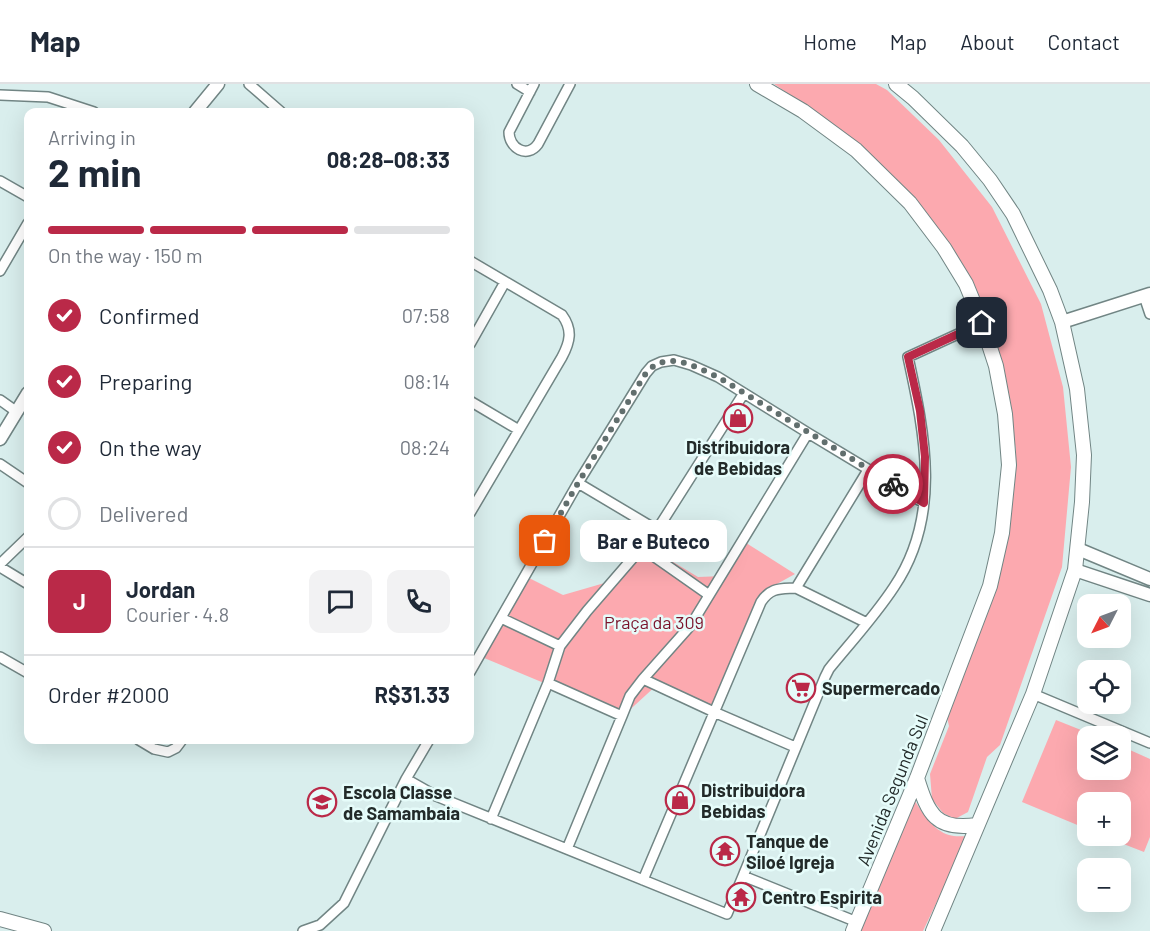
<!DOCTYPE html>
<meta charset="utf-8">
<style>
:root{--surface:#fff;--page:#f2f2f3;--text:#1f2937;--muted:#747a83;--line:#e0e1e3;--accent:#ba2948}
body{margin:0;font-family:Barlow,sans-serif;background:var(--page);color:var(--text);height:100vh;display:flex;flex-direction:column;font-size:22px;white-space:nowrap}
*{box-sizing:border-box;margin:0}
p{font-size:20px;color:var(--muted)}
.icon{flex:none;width:33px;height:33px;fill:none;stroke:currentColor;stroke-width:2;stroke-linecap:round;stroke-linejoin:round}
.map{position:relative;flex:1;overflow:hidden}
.details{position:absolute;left:24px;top:24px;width:450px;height:636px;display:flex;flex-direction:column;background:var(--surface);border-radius:12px;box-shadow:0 6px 24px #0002}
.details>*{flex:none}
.needle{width:39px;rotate:228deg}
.buttons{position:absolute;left:1077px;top:510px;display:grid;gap:12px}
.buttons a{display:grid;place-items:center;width:54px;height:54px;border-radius:12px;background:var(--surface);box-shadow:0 6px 24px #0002;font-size:30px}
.pin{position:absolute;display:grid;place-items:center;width:51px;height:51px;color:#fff;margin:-26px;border-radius:12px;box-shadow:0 3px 9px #0006}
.courier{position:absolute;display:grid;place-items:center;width:60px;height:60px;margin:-30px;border:4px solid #ba2948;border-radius:50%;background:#fff;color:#222;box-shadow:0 2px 8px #0007}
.bubble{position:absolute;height:42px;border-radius:12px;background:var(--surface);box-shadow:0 6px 24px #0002;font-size:20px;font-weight:700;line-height:42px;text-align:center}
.summary em{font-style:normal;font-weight:700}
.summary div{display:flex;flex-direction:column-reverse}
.summary{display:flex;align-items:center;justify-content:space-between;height:102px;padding:0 24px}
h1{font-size:39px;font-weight:700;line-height:45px}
.bar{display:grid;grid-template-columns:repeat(4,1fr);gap:9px 6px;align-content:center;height:72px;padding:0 24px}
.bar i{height:8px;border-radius:4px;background:var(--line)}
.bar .on{background:var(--accent)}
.bar p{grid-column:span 4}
.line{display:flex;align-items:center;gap:15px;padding:0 24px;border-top:2px solid var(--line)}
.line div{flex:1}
.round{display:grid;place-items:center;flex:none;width:63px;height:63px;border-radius:12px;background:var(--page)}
ol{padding:0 24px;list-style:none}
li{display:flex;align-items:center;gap:18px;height:66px}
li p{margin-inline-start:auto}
li .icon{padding:6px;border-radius:50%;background:var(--accent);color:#fff;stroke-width:4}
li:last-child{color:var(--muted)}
li i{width:33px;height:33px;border:3px solid var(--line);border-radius:50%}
header{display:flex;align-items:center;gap:36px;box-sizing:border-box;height:84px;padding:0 30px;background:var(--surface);border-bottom:2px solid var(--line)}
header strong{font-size:28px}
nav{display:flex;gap:33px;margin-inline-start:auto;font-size:21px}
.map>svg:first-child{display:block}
.green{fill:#fca9af}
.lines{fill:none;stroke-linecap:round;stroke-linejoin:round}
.minor-casing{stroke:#718584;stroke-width:12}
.tertiary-casing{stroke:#718584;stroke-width:15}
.secondary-casing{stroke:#718584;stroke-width:16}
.minor{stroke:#fff;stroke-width:9}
.tertiary{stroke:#fff;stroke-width:12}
.secondary{stroke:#fff;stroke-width:14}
.done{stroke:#626f6e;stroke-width:6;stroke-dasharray:0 10.8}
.route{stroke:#ba2948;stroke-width:8}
.labels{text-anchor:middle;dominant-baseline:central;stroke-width:5;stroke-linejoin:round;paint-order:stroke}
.poi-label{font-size:18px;font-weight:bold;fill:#222a29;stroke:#e6fcfa;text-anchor:start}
.park-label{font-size:18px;fill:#7b152c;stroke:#e6fcfa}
.street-label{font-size:18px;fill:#222a29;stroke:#e6fcfa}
</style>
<header>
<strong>Map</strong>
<nav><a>Home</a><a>Map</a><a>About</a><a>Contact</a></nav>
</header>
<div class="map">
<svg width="1150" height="847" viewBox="0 0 1150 847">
<rect width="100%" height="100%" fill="#d9eeed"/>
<!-- green -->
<path class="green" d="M774,0H876L887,6L939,56L992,123L1041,220L1063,303L1071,383L1062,483L1000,661L987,673L968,728L955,735L943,729L932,715L930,690L949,642L947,633L1008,445L1016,366L995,256L974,200L943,151L893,92L840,45Z
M637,456L698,493L724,492L743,457L795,490L766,506L757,518L711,624L658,600L623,632L477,571L525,492L563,511L608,498Z
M1056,636L1096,652H1088V686H1120L1121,662L1150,675V753L1144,768L1103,752H1120V718H1088L1087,745L1022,718Z
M915,717C923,730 933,746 949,751C955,753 963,752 968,752L923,847H860Z"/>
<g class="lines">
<!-- minor casing -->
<g class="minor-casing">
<path id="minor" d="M249,0L281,28
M517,0L530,8
M534,0L509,48C509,64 527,75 538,60L570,0
M0,11L48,13L94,28
M0,97L28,113
M470,177L562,231C573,246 570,258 562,273L470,429
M0,187L28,139
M1144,212L1150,230
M470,260L505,198
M0,316L17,328
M470,317L519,346
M0,380L28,399
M578,399L657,446
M642,464L709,511
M0,480L28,453
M0,483L28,500
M796,504L867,539
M501,534L560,562L548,599L622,632L630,612L643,595L714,628L795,663
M560,562L587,527L657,446L744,309
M0,573L28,589
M470,588L578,399L646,289L652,282L661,278L674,276L691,281L718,293L808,349L924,419
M643,595L691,541L808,349
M1033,610L1150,659
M139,656L154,665L168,668L176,664L182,656
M406,695L436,712L727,830L743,792
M491,735L548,599
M567,765L622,632
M643,796L761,518C771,503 780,505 796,504L868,386
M857,838L743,792L825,593L829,585C851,558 875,532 894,503C942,432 925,351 908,273L982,239
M303,847L320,841L344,819L406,695L429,656"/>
</g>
<!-- tertiary casing -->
<g class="tertiary-casing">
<path id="tertiary" d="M195,28L218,0
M1062,238L1150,210
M0,355L28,309
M1078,465L1150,495
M1075,486L1150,511"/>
</g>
<!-- secondary casing -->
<g class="secondary-casing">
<path id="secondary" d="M757,0L803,27L856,66L910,119L944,164L966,200L982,239L996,282L1005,330L1009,381L1002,449L990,502L917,694L853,847
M896,0L913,14L962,62L990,96L1013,130L1050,206L1062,238L1077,305L1084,371L1082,418L1075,486L1033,610L933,847
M917,694C928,730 936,747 977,741
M0,835L44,847"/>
</g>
<!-- minor -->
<use href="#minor" class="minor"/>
<!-- tertiary -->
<use href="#tertiary" class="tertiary"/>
<!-- secondary -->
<use href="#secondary" class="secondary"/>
</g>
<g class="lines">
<!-- done -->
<path class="done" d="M545,457L578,399L646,289C667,265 695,283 718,293L893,400"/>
<!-- route -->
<path class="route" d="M893,400L924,419L925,373L920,327L908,273L982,239"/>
</g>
<!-- icons -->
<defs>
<g id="shop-ring" transform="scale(1.5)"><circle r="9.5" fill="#e6fcfa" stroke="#ba2948" stroke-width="1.5"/><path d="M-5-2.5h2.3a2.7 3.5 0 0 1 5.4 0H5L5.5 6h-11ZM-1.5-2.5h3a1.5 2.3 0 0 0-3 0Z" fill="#ba2948"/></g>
<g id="supermarket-ring" transform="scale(1.5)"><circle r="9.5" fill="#e6fcfa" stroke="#ba2948" stroke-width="1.5"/><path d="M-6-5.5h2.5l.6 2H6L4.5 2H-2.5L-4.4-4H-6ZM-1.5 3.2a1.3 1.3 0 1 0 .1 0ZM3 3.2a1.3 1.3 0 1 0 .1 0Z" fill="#ba2948"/></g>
<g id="school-ring" transform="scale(1.5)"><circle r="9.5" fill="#e6fcfa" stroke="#ba2948" stroke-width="1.5"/><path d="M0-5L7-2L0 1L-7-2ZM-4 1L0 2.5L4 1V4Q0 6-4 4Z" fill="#ba2948"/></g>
<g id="temple-ring" transform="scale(1.5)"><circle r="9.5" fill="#e6fcfa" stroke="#ba2948" stroke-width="1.5"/><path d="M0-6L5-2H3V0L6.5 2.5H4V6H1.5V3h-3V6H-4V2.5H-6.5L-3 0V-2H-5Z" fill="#ba2948"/></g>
</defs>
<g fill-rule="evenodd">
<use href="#shop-ring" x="738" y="334"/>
<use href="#supermarket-ring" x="801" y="604"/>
<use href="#shop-ring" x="680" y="716"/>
<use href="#school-ring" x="322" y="718"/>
<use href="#temple-ring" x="725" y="767"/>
<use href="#temple-ring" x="741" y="813"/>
</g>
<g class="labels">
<!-- poi labels -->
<g class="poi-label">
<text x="738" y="363" text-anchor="middle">Distribuidora<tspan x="738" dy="21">de Bebidas</tspan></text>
<text x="822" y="604">Supermercado</text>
<text x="701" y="706">Distribuidora<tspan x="701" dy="21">Bebidas</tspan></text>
<text x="343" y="708">Escola Classe<tspan x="343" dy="21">de Samambaia</tspan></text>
<text x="746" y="757">Tanque de<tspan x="746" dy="21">Siloé Igreja</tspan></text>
<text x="762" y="813">Centro Espirita</text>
</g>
<!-- park labels -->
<g class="park-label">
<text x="654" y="538">Praça da 309</text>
</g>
<!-- street labels -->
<g class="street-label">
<text transform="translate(892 706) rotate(-68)">Avenida Segunda Sul</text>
</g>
</g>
</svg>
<div class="buttons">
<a><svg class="needle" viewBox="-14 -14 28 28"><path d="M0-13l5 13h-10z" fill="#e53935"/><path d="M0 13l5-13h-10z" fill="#747a83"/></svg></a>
<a><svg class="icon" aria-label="locate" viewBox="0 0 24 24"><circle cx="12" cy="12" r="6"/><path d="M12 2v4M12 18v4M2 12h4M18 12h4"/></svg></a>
<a><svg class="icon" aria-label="layers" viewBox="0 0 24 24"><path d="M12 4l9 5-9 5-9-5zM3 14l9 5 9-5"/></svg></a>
<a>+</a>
<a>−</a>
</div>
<div class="pin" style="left:545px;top:457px;background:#ea580c"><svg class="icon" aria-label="bag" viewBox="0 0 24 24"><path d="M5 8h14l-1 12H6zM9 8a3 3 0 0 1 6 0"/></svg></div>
<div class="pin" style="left:982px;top:239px;background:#1f2937"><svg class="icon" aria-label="home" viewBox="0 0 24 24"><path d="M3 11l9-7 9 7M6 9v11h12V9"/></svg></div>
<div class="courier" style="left:893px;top:400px"><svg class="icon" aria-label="bike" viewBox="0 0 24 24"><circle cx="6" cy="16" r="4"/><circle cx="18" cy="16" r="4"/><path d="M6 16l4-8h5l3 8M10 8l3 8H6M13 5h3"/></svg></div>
<div class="bubble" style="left:580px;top:436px;width:147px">Bar e Buteco</div>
<section class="details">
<div class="summary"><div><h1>2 min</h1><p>Arriving in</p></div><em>08:28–08:33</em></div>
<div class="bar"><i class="on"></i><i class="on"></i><i class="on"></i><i></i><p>On the way · 150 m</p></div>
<ol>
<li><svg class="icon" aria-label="check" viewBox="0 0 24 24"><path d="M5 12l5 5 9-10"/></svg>Confirmed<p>07:58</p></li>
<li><svg class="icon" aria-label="check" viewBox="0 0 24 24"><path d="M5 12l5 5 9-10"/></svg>Preparing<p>08:14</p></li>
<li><svg class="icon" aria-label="check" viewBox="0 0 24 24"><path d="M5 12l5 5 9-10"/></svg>On the way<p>08:24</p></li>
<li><i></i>Delivered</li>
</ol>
<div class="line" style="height:108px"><b class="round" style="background:var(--accent);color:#fff">J</b><div><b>Jordan</b><p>Courier · 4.8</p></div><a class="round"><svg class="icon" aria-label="chat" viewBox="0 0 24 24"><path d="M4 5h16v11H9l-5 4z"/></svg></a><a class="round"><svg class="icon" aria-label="phone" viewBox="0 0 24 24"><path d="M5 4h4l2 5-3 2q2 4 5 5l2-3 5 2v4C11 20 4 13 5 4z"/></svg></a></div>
<div class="line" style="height:78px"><div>Order #2000</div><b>R$31.33</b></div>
</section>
</div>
